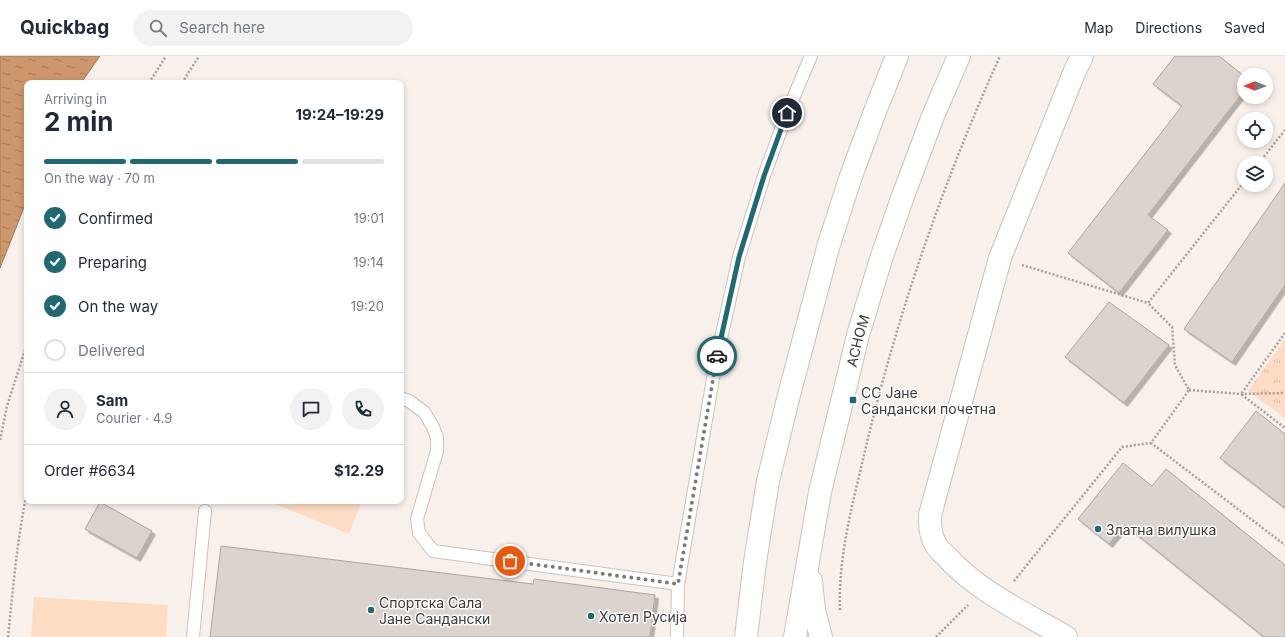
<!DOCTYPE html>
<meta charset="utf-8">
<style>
:root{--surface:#fff;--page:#f2f2f3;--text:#1f2937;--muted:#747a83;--line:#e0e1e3;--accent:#1f6973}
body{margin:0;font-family:Inter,sans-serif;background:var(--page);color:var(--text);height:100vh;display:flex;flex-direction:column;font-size:15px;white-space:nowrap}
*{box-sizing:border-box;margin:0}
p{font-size:13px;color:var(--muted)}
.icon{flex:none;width:22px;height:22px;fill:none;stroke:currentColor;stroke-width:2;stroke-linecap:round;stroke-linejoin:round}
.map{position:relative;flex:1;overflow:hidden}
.panel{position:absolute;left:24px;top:24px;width:380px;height:424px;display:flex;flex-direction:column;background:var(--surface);border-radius:8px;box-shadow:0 2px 6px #0003}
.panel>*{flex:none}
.needle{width:26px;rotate:270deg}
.buttons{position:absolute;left:1237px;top:12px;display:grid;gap:8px}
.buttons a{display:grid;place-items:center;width:36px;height:36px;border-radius:50%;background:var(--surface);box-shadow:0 2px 6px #0003;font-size:20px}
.pin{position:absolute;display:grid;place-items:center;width:34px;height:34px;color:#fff;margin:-17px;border:2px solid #fff;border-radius:50%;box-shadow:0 1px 4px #0007}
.courier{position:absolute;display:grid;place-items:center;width:40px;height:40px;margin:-20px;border:3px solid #1f6973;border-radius:50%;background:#fff;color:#222;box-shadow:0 1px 5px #0007}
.overview em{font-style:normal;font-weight:700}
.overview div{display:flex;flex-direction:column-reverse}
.overview{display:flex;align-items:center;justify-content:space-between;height:68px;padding:0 20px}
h1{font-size:26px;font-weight:700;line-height:30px}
.bar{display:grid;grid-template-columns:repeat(4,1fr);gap:6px 4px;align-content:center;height:48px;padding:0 20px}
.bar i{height:5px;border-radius:3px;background:var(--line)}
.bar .on{background:var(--accent)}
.bar p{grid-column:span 4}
.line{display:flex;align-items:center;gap:10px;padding:0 20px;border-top:1px solid var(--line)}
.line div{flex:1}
.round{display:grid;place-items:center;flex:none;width:42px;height:42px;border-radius:21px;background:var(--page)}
ol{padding:0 20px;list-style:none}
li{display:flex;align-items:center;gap:12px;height:44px}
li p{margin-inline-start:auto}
li .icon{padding:4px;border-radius:50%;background:var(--accent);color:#fff;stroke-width:4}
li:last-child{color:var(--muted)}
li i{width:22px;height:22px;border:2px solid var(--line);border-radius:50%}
header{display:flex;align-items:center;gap:24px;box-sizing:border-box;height:56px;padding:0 20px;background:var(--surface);border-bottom:1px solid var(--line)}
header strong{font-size:19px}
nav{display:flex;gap:22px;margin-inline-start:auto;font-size:14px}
.search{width:280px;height:36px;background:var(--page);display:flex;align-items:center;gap:10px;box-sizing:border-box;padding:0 14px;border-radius:22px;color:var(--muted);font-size:15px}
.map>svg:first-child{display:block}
.park{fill:url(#park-tufts)}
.garden{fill:#fedcc4}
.water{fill:url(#water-ripples);stroke:#a27a5b}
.building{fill:#dbd3cd;stroke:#aca59f;filter:url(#shadow)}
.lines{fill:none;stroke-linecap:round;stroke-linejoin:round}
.service-casing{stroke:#cac3bd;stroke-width:14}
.minor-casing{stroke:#cac3bd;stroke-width:24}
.tertiary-casing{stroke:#cac3bd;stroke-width:24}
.path{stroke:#a6a09c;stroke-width:2.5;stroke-dasharray:2 2;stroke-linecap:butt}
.service{stroke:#fff;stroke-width:12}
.minor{stroke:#fff;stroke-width:22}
.tertiary{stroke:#fff;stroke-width:22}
.done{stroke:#7e7976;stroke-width:4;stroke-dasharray:0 7.2}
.route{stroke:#1f6973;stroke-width:5}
.poi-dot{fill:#1f6973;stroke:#fff;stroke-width:1.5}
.labels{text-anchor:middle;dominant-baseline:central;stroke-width:3;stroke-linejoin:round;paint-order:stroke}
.street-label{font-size:14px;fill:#3c3937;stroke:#fff}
.poi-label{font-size:14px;fill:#3c3937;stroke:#fff;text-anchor:start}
</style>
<header>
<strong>Quickbag</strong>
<div class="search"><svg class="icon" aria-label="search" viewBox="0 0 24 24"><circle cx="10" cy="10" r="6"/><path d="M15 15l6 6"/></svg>Search here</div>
<nav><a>Map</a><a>Directions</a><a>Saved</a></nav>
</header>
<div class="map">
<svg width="1285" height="581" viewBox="0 0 1285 581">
<defs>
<pattern id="park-tufts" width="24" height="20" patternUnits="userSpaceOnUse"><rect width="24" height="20" fill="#fedcc4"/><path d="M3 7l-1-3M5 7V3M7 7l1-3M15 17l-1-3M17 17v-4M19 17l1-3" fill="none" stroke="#dbbea9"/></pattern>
<pattern id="water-ripples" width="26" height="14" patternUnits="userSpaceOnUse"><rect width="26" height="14" fill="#ce966b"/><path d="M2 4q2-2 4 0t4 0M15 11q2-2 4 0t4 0" fill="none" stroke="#a87b59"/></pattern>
<filter id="shadow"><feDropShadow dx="3.5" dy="3.5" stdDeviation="0" flood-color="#0004"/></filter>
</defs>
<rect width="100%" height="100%" fill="#f8f0eb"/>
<!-- park -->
<path class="park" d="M1285,283V362L1248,335Z"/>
<!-- garden -->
<path class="garden" d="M268,445H362L349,478Z
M34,541L168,549L166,581H31Z"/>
<!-- water -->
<path class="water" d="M0,0H100L81,27H27V144L0,212Z"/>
<!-- building -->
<path class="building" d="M1175,0H1219L1244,20V35L1148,159L1168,174L1119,237L1068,197L1182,50L1153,28Z
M1285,127V229L1232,306L1184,273Z
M1109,246L1169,289L1124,347L1065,301Z
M1256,355L1285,378V452L1220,402Z
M1123,407L1152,430L1166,413L1285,509V581H1264L1125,469L1109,488L1078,463Z
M100,446L152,475L137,502L85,473Z
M221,490L533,528L534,523L655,539L650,581H210Z"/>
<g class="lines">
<!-- service casing -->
<g class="service-casing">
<path id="service" d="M401,342L409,345L424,356L433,371L437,382V395L417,463L419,477L433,495L678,528
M193,581L205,455
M677,581L678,528L716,305L739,201L764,120L787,57L811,0"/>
</g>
<!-- minor casing -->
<g class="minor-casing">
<path id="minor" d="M1066,581C1025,557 978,536 946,500C943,497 938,493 936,489C930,479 930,470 930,459L1000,202L1074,17L1082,0"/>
</g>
<!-- tertiary casing -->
<g class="tertiary-casing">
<g id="tertiary">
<path d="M811,525L814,554L821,581"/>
<path d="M746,581L755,506L768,425L789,339L829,188L851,120L874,58L897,0"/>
<path id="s1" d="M795,581L820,436L858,279L881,203L903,140L933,60L959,0"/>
</g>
</g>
<!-- path -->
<path class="path" d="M149,27L166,0
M182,27L199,0
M1259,107L1285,74
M1244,126L1148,247L1172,271L1175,309L1189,334L1151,387L1285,489
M1022,209L1148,247
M1285,277L1241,338L1285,372
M1189,334L1241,338L1285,337
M0,384L7,350L27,288
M1014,525L1122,391L1151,387
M840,554C838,502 852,450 864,399C896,262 942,129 1000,0
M8,581C13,533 17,484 27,436
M936,581L968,549"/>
<!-- service -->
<use href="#service" class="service"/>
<!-- minor -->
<use href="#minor" class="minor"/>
<!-- tertiary -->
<use href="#tertiary" class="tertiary"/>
</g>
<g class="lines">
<!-- done -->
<path class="done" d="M510,505L678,528L717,300"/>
<!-- route -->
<path class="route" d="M717,300L739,201L764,120L787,57"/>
</g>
<!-- markers -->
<g class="poi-dot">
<rect x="849" y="340" width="8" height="8" rx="2"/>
<circle cx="1098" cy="473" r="4"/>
<circle cx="371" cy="554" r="4"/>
<circle cx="591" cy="560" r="4"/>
</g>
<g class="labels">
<!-- street labels -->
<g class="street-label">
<text stroke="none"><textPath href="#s1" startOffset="303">АСНОМ</textPath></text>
</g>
<!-- poi labels -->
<g class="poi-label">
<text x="861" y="336">СС Јане<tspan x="861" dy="16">Сандански почетна</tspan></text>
<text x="1106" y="473">Златна вилушка</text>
<text x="379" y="546">Спортска Сала<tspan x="379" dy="16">Јане Сандански</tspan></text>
<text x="599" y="560">Хотел Русија</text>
</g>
</g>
</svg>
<div class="buttons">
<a><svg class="needle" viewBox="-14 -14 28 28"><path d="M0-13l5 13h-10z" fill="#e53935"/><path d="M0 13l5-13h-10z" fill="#747a83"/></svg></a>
<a><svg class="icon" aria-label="locate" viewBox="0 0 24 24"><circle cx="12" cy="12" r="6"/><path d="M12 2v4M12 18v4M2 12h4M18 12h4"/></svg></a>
<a><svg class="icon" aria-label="layers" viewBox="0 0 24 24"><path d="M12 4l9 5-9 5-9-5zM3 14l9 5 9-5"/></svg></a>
</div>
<div class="pin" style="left:510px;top:505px;background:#ea580c"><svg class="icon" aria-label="bag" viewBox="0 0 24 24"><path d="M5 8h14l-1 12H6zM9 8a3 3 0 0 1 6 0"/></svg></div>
<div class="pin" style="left:787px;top:57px;background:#1f2937"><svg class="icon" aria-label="home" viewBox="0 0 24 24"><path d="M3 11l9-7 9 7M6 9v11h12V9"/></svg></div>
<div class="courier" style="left:717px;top:300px"><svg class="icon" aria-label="car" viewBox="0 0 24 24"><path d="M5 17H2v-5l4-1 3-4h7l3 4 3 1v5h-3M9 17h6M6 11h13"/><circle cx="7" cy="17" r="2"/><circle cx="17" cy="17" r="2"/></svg></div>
<section class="panel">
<div class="overview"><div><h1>2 min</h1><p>Arriving in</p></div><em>19:24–19:29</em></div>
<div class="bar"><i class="on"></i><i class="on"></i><i class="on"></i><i></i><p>On the way · 70 m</p></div>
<ol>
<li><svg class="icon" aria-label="check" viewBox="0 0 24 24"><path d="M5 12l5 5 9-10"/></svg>Confirmed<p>19:01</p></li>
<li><svg class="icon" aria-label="check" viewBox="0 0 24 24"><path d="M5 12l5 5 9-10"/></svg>Preparing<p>19:14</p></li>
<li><svg class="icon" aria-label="check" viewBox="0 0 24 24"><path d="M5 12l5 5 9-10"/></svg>On the way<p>19:20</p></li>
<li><i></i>Delivered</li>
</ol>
<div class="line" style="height:72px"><a class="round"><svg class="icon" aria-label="person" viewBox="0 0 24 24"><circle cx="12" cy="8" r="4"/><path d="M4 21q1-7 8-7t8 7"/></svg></a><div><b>Sam</b><p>Courier · 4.9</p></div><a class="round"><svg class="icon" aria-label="chat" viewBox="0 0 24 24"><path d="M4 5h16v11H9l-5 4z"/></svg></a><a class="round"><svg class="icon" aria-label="phone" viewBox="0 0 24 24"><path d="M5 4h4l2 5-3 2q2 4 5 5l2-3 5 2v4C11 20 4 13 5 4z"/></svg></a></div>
<div class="line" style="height:52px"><div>Order #6634</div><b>$12.29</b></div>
</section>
</div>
